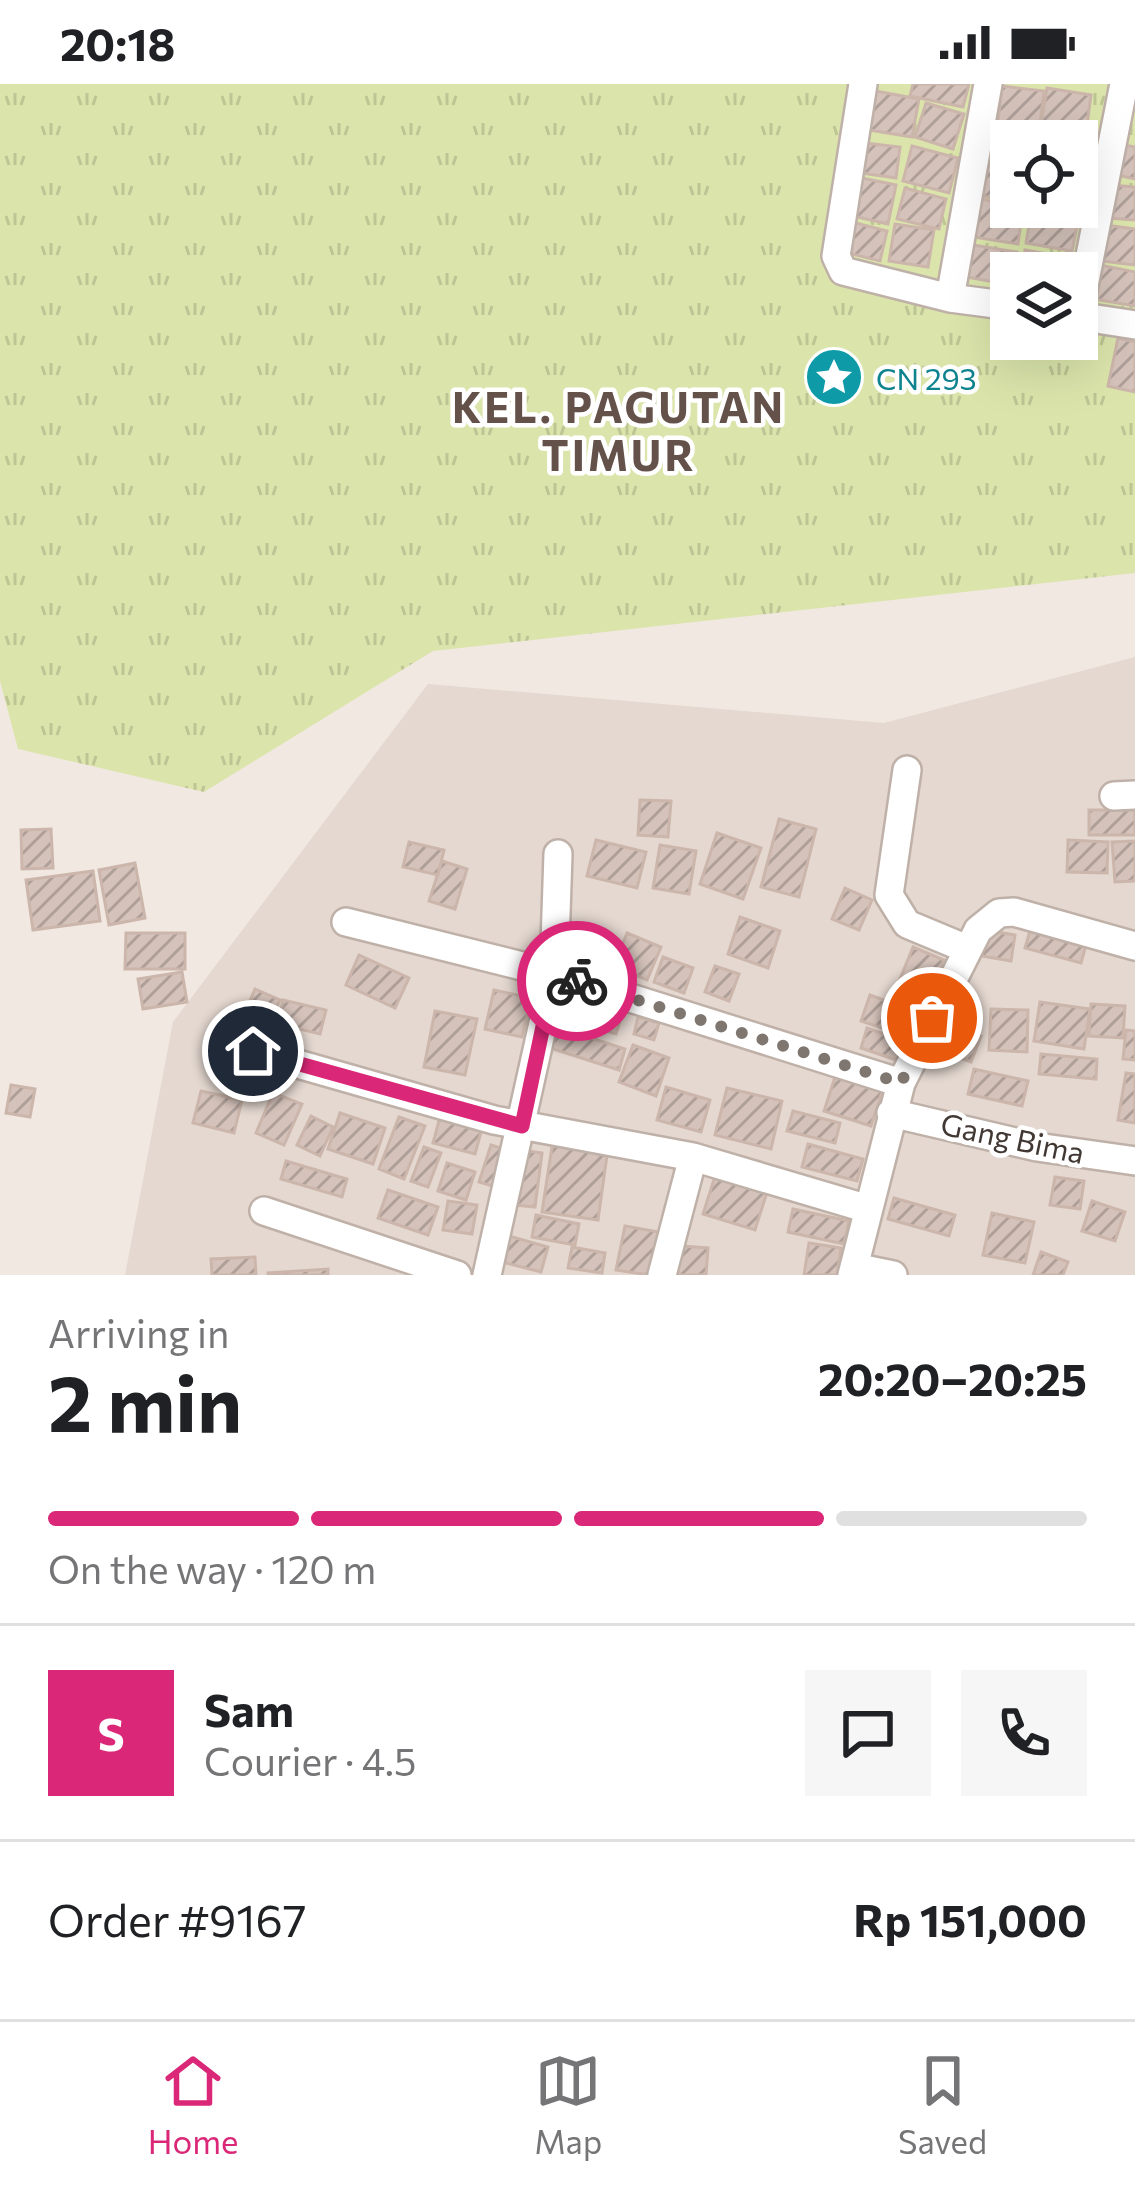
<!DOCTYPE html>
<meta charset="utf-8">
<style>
:root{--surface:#fff;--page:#f6f6f6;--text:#202124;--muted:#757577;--line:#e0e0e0;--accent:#db2777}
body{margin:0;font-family:Commissioner,sans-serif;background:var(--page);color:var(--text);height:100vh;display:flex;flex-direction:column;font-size:45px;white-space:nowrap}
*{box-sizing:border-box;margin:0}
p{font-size:39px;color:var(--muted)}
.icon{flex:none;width:66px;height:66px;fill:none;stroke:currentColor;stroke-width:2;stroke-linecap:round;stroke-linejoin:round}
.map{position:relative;height:1191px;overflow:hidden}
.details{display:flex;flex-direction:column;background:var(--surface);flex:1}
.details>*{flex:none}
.tools{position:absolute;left:990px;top:36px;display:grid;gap:24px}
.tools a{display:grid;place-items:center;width:108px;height:108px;border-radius:0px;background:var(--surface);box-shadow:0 12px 48px #0002;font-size:60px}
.pin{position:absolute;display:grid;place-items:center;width:102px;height:102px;color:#fff;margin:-51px;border:6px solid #fff;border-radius:50%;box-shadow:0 3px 12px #0007}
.courier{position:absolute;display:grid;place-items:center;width:120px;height:120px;margin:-60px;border:9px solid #db2777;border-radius:50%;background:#fff;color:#222;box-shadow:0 3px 15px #0007}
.headline em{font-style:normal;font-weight:700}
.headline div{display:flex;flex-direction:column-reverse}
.headline{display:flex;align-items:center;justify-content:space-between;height:204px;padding:0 48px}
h1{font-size:78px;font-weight:700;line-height:90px}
.bar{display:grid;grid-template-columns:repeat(4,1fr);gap:18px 12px;align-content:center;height:144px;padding:0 48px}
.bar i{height:15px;border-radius:9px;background:var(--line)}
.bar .on{background:var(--accent)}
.bar p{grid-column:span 4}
.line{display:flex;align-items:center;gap:30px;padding:0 48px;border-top:3px solid var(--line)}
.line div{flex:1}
.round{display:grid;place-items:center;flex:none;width:126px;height:126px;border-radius:0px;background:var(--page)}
.status{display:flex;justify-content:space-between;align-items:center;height:84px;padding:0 60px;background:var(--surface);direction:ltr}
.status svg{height:33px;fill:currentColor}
.tabs{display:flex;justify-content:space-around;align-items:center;height:168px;border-top:3px solid var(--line);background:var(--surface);font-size:33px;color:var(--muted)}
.tabs a{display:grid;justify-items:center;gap:6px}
.tabs .on{color:var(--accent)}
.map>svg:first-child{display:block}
.residential{fill:#e4d8d0}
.grass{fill:url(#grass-tufts);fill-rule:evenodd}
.building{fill:url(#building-hatch);stroke:#ccb6ab;stroke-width:3}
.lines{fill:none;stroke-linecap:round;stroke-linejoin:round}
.minor-casing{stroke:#bfb1a8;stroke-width:32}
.minor{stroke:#fff;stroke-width:27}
.done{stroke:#7f7670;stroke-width:12;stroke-dasharray:0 21.6}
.route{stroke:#db2777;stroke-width:15}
.labels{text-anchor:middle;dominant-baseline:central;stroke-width:9;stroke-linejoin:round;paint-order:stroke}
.culture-label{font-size:30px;fill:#0d838f;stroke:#fff;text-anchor:start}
.street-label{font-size:30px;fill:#423833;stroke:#fff}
.district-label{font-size:42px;font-weight:bold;letter-spacing:3px;fill:#64524a;stroke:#fff}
</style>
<div class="status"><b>20:18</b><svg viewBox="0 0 49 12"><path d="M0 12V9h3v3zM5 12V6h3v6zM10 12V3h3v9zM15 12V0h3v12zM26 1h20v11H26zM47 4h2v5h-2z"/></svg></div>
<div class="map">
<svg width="1135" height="1191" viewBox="0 0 1135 1191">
<defs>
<pattern id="grass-tufts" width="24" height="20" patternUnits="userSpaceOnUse" patternTransform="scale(3)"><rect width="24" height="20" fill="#dbe5ab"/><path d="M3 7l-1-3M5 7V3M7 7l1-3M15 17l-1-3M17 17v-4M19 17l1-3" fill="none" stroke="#bdc594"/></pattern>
<pattern id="building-hatch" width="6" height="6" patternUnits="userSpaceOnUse" patternTransform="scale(3)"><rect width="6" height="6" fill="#d5c3bb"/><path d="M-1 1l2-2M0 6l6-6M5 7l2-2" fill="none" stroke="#ae9f99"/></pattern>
</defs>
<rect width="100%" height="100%" fill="#f1e8e2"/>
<!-- residential -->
<path class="residential" d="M1135,573V1191H125L173,938L428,600L884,639Z"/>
<!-- grass -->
<path class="grass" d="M0,0H1135V489L433,567L204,708L18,665L0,597ZM1011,57H1077V123H1011ZM1011,189H1077V255H1011Z"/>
<!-- building -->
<path class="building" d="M913,0H969L963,23L910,12Z
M1002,2L1044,7L1038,57H1011V74L994,72Z
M1047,4L1091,11L1086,48L1041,41Z
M870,6L919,15L912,53L863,45Z
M926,19L964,30L953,65L915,53Z
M1042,48L1086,54L1081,89L1077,57H1041Z
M865,59L900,63L896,94L861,89Z
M1119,60L1135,63V95L1113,90Z
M912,62L958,74L949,109L903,97Z
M984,81L1011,85V116L979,112Z
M857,93L896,101L888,140L849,131Z
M1111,101L1135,103V136L1109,134Z
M905,104L946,115L939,145L897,135Z
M980,115L1023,123L1018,160L974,153Z
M1031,130L1078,138L1072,167L1026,159Z
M852,138L887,147L880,177L844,168Z
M895,140L934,146L928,183L889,177Z
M1105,141L1135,145V181L1101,177Z
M973,161L1017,168L1011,201L967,193Z
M1025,166L1064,173L1062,189H1022Z
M1100,181L1135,188V222L1094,215Z
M1118,254L1135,258V308L1108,302Z
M640,716L671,717L668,753L638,751Z
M1089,726H1135V751H1089Z
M779,735L816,745L799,813L761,803Z
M51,745L53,784L22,785L21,746Z
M717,749L761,764L743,815L700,800Z
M596,756L646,768L637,804L587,792Z
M1068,756L1108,758L1107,789L1067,788Z
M1135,757V797L1115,798L1112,758Z
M409,758L444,766L438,791L403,783Z
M660,761L696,767L689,810L653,804Z
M442,777L467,785L455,825L429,817Z
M135,779L145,834L109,841L99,786Z
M93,787L100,837L33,846L26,796Z
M845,804L872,816L859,846L832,835Z
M740,833L780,847L768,884L728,870Z
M1032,840L1088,854L1081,879L1025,864Z
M577,845L606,855L598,881L568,872Z
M980,845L1015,851L1011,877L976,871Z
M126,849H185V885H125Z
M627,849L661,863L647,896L614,882Z
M913,863L944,876L927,917L896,905Z
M359,871L409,894L395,924L346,901Z
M663,873L693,884L684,909L654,898Z
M715,882L739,890L729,917L705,908Z
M182,888L187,918L143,925L138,895Z
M566,904L625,921L616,950L557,933Z
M255,905L280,916L268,942L244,931Z
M494,906L531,914L522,953L485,945Z
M870,911L911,926L903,951L861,937Z
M283,916L326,926L320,950L278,940Z
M1040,918L1090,925L1084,965L1034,957Z
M1091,920L1125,922L1123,954L1089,952Z
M991,925L1028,926L1027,968L989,966Z
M435,927L477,935L465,991L424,983Z
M638,933L659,939L654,956L634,950Z
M954,941L981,952L971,978L945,968Z
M557,943L625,965L619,986L550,964Z
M867,944L909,959L902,978L861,964Z
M1126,946L1135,947V976L1123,975Z
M633,961L669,974L656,1012L619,998Z
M1041,970L1097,975L1096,995L1039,990Z
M838,984L885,999L871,1042L824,1027Z
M974,985L1028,997L1022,1022L968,1010Z
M1126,989L1135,990V1039L1118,1036Z
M11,1001L35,1005L30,1033L6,1029Z
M666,1003L710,1016L701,1048L657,1036Z
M727,1004L782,1017L771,1065L715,1051Z
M201,1007L242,1016L234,1049L193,1039Z
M273,1009L302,1020L284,1061L256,1049Z
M793,1027L840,1039L835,1059L787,1047Z
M340,1029L385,1044L373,1080L328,1065Z
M441,1029L483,1041L475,1070L433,1059Z
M311,1032L333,1043L320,1072L297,1061Z
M399,1033L425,1042L404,1095L379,1085Z
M553,1056L608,1064L598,1136L542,1128Z
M808,1060L863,1075L857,1097L802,1083Z
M491,1061L513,1068L502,1105L479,1098Z
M424,1063L441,1069L428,1103L411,1097Z
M521,1066L542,1069L535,1123L514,1121Z
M286,1077L347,1095L342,1113L281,1095Z
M447,1079L475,1088L466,1116L438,1107Z
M716,1089L768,1105L755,1146L703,1130Z
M1055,1093L1084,1097L1080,1125L1050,1121Z
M388,1106L438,1123L428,1151L378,1134Z
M894,1114L955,1131L949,1152L888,1135Z
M448,1117L477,1121L472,1150L443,1146Z
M1092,1117L1125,1128L1115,1157L1082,1147Z
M793,1125L849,1137L844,1160L788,1148Z
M992,1129L1034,1138L1025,1179L983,1171Z
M536,1131L579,1140L575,1161L532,1153Z
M625,1142L658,1148L649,1191L616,1186Z
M509,1152L548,1163L541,1188L502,1178Z
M809,1159L841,1164L837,1191H804Z
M669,1161L708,1164L706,1191H666Z
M572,1163L605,1169L602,1189L568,1184Z
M1041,1168L1068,1178L1063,1191H1033Z
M255,1173L256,1191H212L211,1175Z
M328,1185V1191H268V1189Z"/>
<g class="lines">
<!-- minor casing -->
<g class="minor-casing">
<path id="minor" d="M863,0L836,172L843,187L950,214L1011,222
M950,214L988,0
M1077,232L1135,241
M1078,232L1124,0
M907,686L889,811L907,840L967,865
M1114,712L1135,711
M346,838L554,890L901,999
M252,967L494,1036L693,1073L865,1124
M891,1029L1037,1063L1135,1077
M264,1127L457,1191
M854,1183L893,1191
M487,1191L554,890L558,770
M662,1191L693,1073
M852,1191L901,999L978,846L999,829L1014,828L1135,862"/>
</g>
<!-- minor -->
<use href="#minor" class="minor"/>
</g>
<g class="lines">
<!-- done -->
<path class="done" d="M577,897L901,999L932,934"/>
<!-- route -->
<path class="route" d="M253,967L522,1042L554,890L577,897"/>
</g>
<!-- icons -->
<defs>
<g id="sight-disc" transform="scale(3)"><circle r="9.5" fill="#0f9aa8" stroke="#fff"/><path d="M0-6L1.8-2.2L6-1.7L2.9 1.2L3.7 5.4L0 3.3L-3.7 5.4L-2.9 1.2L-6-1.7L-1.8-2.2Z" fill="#fff"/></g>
</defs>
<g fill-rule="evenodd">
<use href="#sight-disc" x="834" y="293"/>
</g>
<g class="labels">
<!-- culture labels -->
<g class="culture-label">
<text x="876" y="293">CN 293</text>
</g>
<!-- street labels -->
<g class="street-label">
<text transform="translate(1013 1053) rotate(12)">Gang Bima</text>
</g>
<!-- district labels -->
<g class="district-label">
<text x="619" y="322">KEL. PAGUTAN<tspan x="619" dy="48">TIMUR</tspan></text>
</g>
</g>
</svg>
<div class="tools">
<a><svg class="icon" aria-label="locate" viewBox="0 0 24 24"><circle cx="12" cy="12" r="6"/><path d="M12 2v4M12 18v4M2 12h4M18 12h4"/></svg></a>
<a><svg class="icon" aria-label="layers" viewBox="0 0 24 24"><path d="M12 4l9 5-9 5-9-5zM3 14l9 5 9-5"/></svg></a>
</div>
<div class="pin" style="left:932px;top:934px;background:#ea580c"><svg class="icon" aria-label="bag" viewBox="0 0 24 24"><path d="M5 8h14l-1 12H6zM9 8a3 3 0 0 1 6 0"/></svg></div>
<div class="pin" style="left:253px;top:967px;background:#1f2937"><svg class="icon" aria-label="home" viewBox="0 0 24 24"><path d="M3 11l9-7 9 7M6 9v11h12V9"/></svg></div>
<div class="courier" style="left:577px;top:897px"><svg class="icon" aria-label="bike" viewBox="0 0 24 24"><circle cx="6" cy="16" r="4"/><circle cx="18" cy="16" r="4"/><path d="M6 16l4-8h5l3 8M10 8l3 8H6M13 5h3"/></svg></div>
</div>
<section class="details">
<div class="headline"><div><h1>2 min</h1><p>Arriving in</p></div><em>20:20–20:25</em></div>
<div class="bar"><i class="on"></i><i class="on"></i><i class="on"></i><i></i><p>On the way · 120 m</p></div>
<div class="line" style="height:216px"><b class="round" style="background:var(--accent);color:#fff">S</b><div><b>Sam</b><p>Courier · 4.5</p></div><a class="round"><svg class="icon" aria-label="chat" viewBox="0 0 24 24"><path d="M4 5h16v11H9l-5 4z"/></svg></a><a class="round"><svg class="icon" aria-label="phone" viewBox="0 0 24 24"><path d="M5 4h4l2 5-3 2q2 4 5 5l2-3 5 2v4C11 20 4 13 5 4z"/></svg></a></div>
<div class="line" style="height:156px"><div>Order #9167</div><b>Rp 151,000</b></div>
</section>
<nav class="tabs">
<a class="on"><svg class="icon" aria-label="home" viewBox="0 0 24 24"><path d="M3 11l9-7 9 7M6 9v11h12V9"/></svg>Home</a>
<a><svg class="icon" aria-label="map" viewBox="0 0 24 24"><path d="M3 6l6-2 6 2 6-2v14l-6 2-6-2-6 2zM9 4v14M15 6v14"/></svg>Map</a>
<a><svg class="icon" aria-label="saved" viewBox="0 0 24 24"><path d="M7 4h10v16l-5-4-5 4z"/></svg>Saved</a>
</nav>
